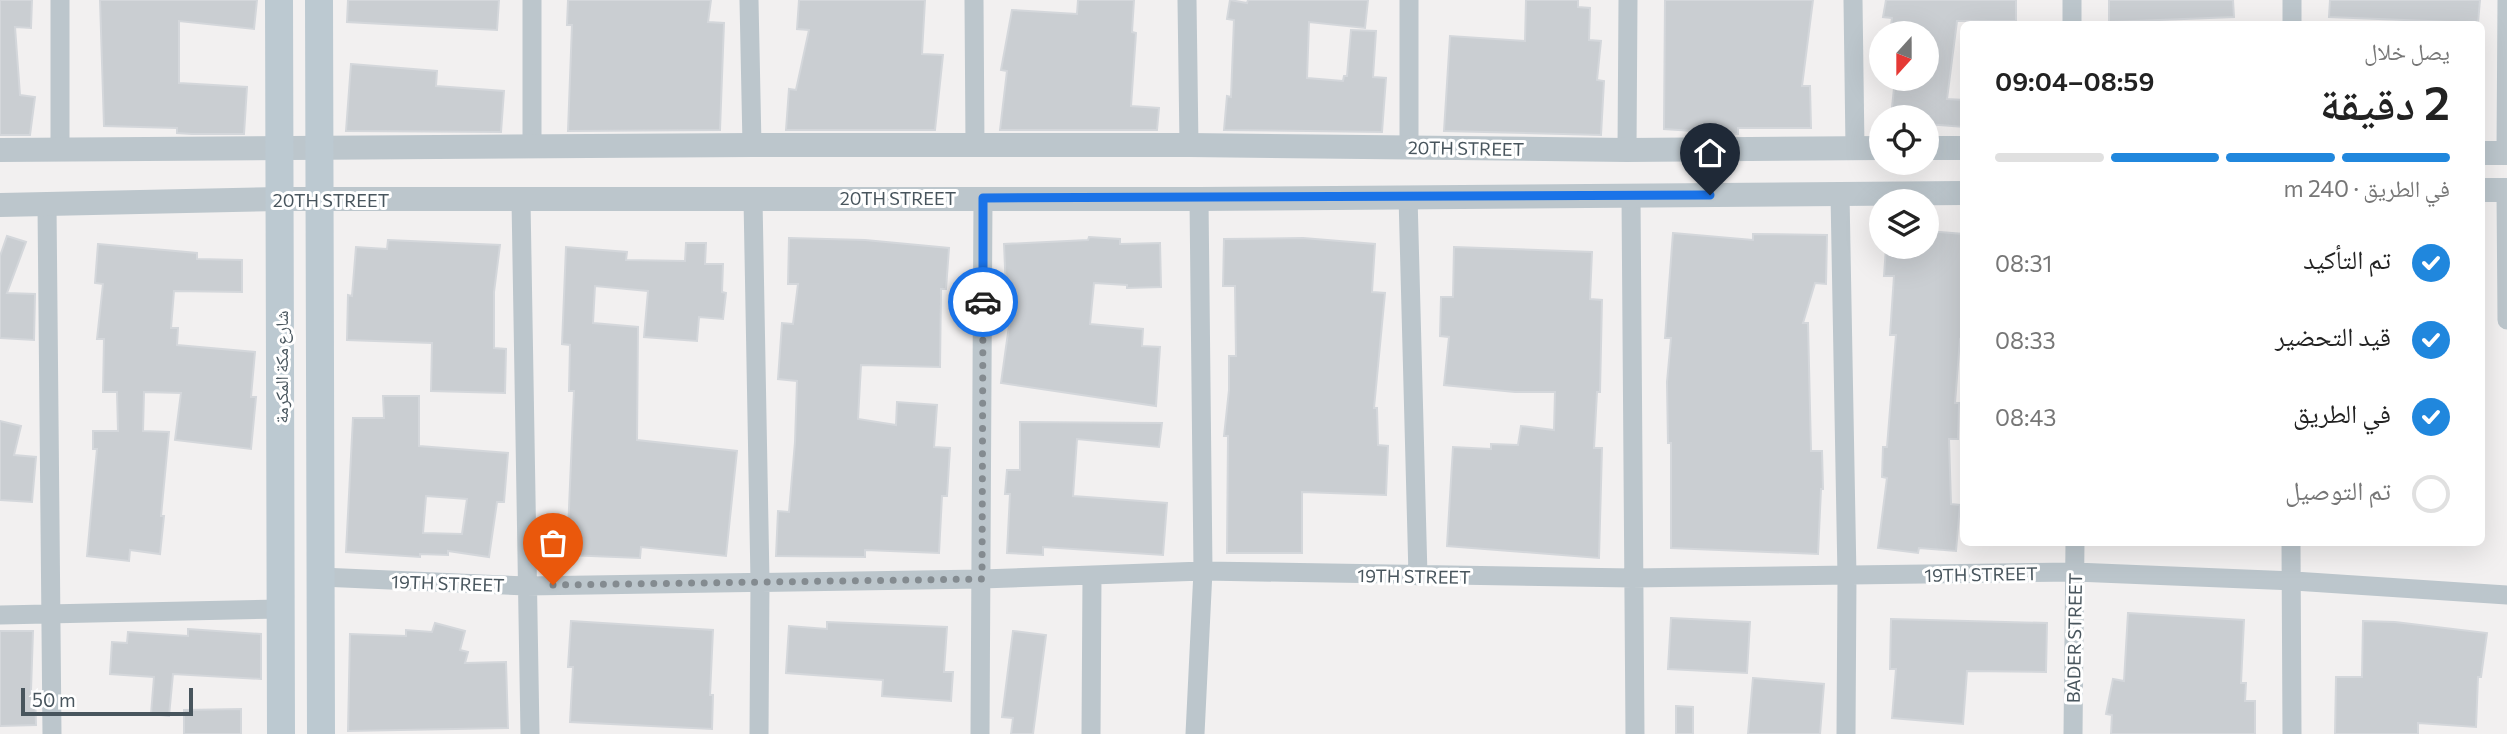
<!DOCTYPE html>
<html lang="ar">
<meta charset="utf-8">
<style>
:root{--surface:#fff;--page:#f6f6f6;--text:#222;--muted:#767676;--line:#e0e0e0;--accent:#2087dd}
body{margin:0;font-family:Commissioner,"Noto Naskh Arabic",sans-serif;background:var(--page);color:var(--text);direction:rtl;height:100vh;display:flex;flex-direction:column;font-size:26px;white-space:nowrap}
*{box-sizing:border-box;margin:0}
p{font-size:23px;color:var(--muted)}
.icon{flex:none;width:38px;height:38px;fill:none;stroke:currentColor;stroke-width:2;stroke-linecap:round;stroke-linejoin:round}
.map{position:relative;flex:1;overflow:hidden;direction:ltr}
.sheet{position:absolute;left:1960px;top:21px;width:525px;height:525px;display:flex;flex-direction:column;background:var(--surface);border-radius:10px;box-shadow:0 7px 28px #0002;direction:rtl}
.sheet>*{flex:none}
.needle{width:46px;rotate:201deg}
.tools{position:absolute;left:1869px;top:21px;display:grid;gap:14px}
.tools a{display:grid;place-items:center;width:70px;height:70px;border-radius:50%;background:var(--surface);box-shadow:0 7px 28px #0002;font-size:35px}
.scale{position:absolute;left:21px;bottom:18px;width:172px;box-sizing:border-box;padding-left:7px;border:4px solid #48555d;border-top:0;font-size:19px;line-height:24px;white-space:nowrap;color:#48555d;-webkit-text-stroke:5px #fff;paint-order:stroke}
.pin{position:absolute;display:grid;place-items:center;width:60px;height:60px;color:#fff;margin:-72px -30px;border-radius:50% 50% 50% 0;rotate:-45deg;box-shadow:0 0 7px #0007}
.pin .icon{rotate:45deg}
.courier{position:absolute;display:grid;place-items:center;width:70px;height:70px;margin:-35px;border:5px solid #1a73e8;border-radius:50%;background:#fff;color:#222;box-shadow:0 2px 9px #0007}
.head em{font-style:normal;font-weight:600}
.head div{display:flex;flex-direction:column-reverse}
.head{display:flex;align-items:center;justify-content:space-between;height:119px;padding:0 35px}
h1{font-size:46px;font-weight:600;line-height:52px}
.bar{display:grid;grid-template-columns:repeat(4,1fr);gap:10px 7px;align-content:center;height:84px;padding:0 35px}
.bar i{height:9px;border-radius:5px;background:var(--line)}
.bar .active{background:var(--accent)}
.bar p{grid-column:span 4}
ol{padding:0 35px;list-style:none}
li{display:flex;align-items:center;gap:21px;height:77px}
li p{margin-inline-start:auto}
li .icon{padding:7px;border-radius:50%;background:var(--accent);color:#fff;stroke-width:4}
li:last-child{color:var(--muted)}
li i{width:38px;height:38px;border:4px solid var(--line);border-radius:50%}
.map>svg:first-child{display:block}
.building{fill:#caced2;stroke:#d4d7db;stroke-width:2;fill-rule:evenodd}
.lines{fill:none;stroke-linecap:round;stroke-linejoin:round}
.minor{stroke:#bcc6cc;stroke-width:19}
.tertiary{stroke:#bcc6cc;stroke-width:24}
.secondary{stroke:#bcc9d1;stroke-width:28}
.done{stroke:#848b90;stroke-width:7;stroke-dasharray:0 12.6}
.route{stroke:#1a73e8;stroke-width:9}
.labels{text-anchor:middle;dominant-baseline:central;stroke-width:6;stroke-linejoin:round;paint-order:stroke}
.street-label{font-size:18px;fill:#48555d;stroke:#fff}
</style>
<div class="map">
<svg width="2507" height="734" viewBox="0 0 2507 734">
<rect width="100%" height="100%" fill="#f2f0f0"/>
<!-- building -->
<path class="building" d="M0,0H32L31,28L15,27L20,95L35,97L30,135H0Z
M100,0H257L254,29L179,21V83L247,87L244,134H192L177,133V128L104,126Z
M348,0H499L497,30L347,22Z
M568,0H711L708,22L724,23L720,130L568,131L572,25H567Z
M799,0H925L922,54L943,55L935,130H786L789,89L796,90L809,30L797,29Z
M1078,0H1134L1132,32L1136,33L1131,106L1159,108L1157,130H1000L1007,71L1001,70L1012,10L1077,14Z
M1230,0L1247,3L1248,0H1368L1365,28L1309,22L1307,78L1343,81L1344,76H1347L1351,30L1376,31L1373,77L1386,78L1382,132L1224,130L1227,96L1231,97L1234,20L1227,19Z
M1526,0H1578V7L1590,8L1589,40L1601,41L1597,80L1604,81L1601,135L1444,131L1450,36L1525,41Z
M1665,0H1813L1802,86H1810L1811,128H1738V134L1664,129Z
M1886,0H2016V21H1957L1947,99L1964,100V127L1927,124V117H1891L1895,79H1927V33H1890L1892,18L1883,17Z
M2109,0H2233L2234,17L2109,22Z
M2330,0H2480L2478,23L2329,17Z
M351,64L437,71L436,86L504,91L501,132L346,131Z
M1927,231L1964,234V339H1960L1955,403H1959L1958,439H1949L1951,504L1960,505L1956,551L1919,548L1918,553L1878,548L1887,478L1882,477L1883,447H1887L1896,335H1890L1894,276H1884L1886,247H1927Z
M1673,233L1753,240V234L1827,235L1826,284L1815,283L1803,323H1808L1811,451H1822L1823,489H1821L1818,554L1671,548V443H1668L1667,382L1671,338H1665Z
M7,236L26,242L7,293L35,294L34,340L0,338V256Z
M1089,237L1120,239V244L1160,243L1161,287L1127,288V285L1094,283L1090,324L1143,329L1142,346L1160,347L1156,406L1001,383L1014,290H1006L1004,244L1088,240Z
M789,238L865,240L949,248L946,289H941L940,367L861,365L858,419L896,425L897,402L937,405L934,447L950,448L947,496H942L939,553L865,550V557L776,556L778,511L789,512L795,442L797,381L778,379L782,323L793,324L798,284H788Z
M1303,238L1375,244L1372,292L1385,293L1374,408H1377L1378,445L1388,446L1386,495L1302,492V553H1227L1228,436H1224L1229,390V356H1236L1235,286H1223L1224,239Z
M388,240L500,245L494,292V348L506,349L505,393L431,391L432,343L347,340L348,295L352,296L356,247L387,249Z
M686,243H706L705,264H723L722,292L726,293L723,319L699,317L697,341L644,337L648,291L595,286L593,323L638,327L637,440L737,451L726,556L641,547L640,558L567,555L574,391H569L570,345L562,344L566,247L627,252L626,260L685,261Z
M98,244L197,253V259L242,260V292L174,291L171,328H178L177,345L255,352L251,397H256L251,449L175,440L181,393L144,392L143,431L169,432L161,516H164L160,554L130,550L129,561L87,556L97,449H93V431H118L117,392H103L104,339H97L103,284L95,283Z
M1454,247L1592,252L1590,299L1602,300L1600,392H1597L1594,448H1602L1599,558L1447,546L1453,447L1491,449V444L1518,445L1521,426L1554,430L1555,392H1515L1444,385L1449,337L1440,336L1441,297H1453Z
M383,396H419V446L508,453L504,502H497L489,557L448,551V555L420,554V557L346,552L353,418H384ZM426,496L467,499L462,534L423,533Z
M0,421L21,426L14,455L36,457L32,502L0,500Z
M1020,422L1162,423L1159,447L1077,439L1073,496L1167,503L1163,555L1043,547V555L1007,553L1010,494H1005L1007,470H1020Z
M2128,613L2244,620L2241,683H2246L2245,701H2255V734H2111L2112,715L2106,714L2113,679L2124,681Z
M1671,618L1750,622L1747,673L1668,669Z
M1891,619L2047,623L2046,672L1967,671L1963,724L1892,718L1896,669H1890Z
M571,621L713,630L710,695H713L712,729L570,722L573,667H568Z
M2363,621L2395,622L2487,633L2481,677H2478L2476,727L2418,723V734H2335L2336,677H2362Z
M827,622L947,627L944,672H953L951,701L882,696L883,680L786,673L789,626L827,629Z
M435,623L465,631L460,650L468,652L465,663L506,662L508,728L348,731L350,634L406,636V630L432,632Z
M188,629L261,634V679L173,674L169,716L151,714L154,677L110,674L112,642L127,643L128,632L188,636Z
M0,631H33L31,691H35L36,725L0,726Z
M1013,631L1046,635L1033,734H1011L1013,718L1002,717Z
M1753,678L1824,684L1820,734H1748Z
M1676,706L1693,707V734H1676Z
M241,709V734H184V710Z"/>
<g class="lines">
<!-- minor -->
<path class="minor" d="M60,0V149
M532,0V146
M749,0L752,145
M974,0L975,145
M1187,0L1189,145
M1853,0L1855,148
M2072,0V24
M2292,0V24
M1409,148V0
M1627,150L1628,0
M2506,153L2507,0
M2506,190L2507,320
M1840,194L1847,577L1846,734
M1408,196L1418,576
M1631,196L1635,734
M753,199L760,581L759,734
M521,200L530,734
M47,205L52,734
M2291,542L2292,734
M321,577L527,586L982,579L1203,571L1632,578L2075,572L2294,581L2507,595
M0,615L282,609
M980,734L983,198
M1091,734L1092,576
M1195,734L1203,571L1199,199
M2073,734L2075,542"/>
<!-- tertiary -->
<path class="tertiary" d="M1927,148H1964
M0,150L752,145H1189L1627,150L1881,148
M2482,153H2507
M2482,190H2507
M0,205L280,199H1199L1964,193"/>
<!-- secondary -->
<path class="secondary" d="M279,0L281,734
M319,0L321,734"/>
</g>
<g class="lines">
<!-- done -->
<path class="done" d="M553,585L982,579L983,302"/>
<!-- route -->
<path class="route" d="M983,302V198L1710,195"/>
</g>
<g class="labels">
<!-- street labels -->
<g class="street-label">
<text transform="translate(1466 148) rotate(1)">20TH STREET</text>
<text x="898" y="198">20TH STREET</text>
<text x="331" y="200">20TH STREET</text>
<text transform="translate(281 367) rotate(-90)">شارع مكة المكرمة</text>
<text transform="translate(1981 574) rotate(-1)">19TH STREET</text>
<text transform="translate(1414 576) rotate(1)">19TH STREET</text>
<text transform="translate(448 583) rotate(2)">19TH STREET</text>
<text transform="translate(2074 638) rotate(-89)">BADER STREET</text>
</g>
</g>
</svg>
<div class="tools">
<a><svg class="needle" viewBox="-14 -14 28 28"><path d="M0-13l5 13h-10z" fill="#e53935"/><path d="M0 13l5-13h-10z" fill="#767676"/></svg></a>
<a><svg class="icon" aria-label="locate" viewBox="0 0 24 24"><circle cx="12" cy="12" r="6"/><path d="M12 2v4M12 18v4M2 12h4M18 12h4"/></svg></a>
<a><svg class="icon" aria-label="layers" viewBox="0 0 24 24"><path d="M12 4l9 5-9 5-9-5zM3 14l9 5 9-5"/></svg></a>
</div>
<div class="scale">50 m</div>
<div class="pin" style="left:553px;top:585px;background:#ea580c"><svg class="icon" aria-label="bag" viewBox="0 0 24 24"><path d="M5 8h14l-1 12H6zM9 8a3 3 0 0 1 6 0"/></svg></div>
<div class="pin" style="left:1710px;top:195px;background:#1f2937"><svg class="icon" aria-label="home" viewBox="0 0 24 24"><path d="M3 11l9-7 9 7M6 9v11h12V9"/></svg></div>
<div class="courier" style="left:983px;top:302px"><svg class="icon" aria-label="car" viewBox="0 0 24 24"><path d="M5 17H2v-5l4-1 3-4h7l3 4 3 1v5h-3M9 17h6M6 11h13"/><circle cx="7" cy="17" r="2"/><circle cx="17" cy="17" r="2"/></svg></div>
<section class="sheet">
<div class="head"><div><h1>2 دقيقة</h1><p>يصل خلال</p></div><em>08:59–09:04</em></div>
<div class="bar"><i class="active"></i><i class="active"></i><i class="active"></i><i></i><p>في الطريق · 240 m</p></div>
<ol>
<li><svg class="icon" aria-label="check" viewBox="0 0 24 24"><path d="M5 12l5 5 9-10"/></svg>تم التأكيد<p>08:31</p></li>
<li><svg class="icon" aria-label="check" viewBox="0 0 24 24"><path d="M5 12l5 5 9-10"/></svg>قيد التحضير<p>08:33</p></li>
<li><svg class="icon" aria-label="check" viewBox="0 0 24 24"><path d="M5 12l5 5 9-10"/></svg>في الطريق<p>08:43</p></li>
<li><i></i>تم التوصيل</li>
</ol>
</section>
</div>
